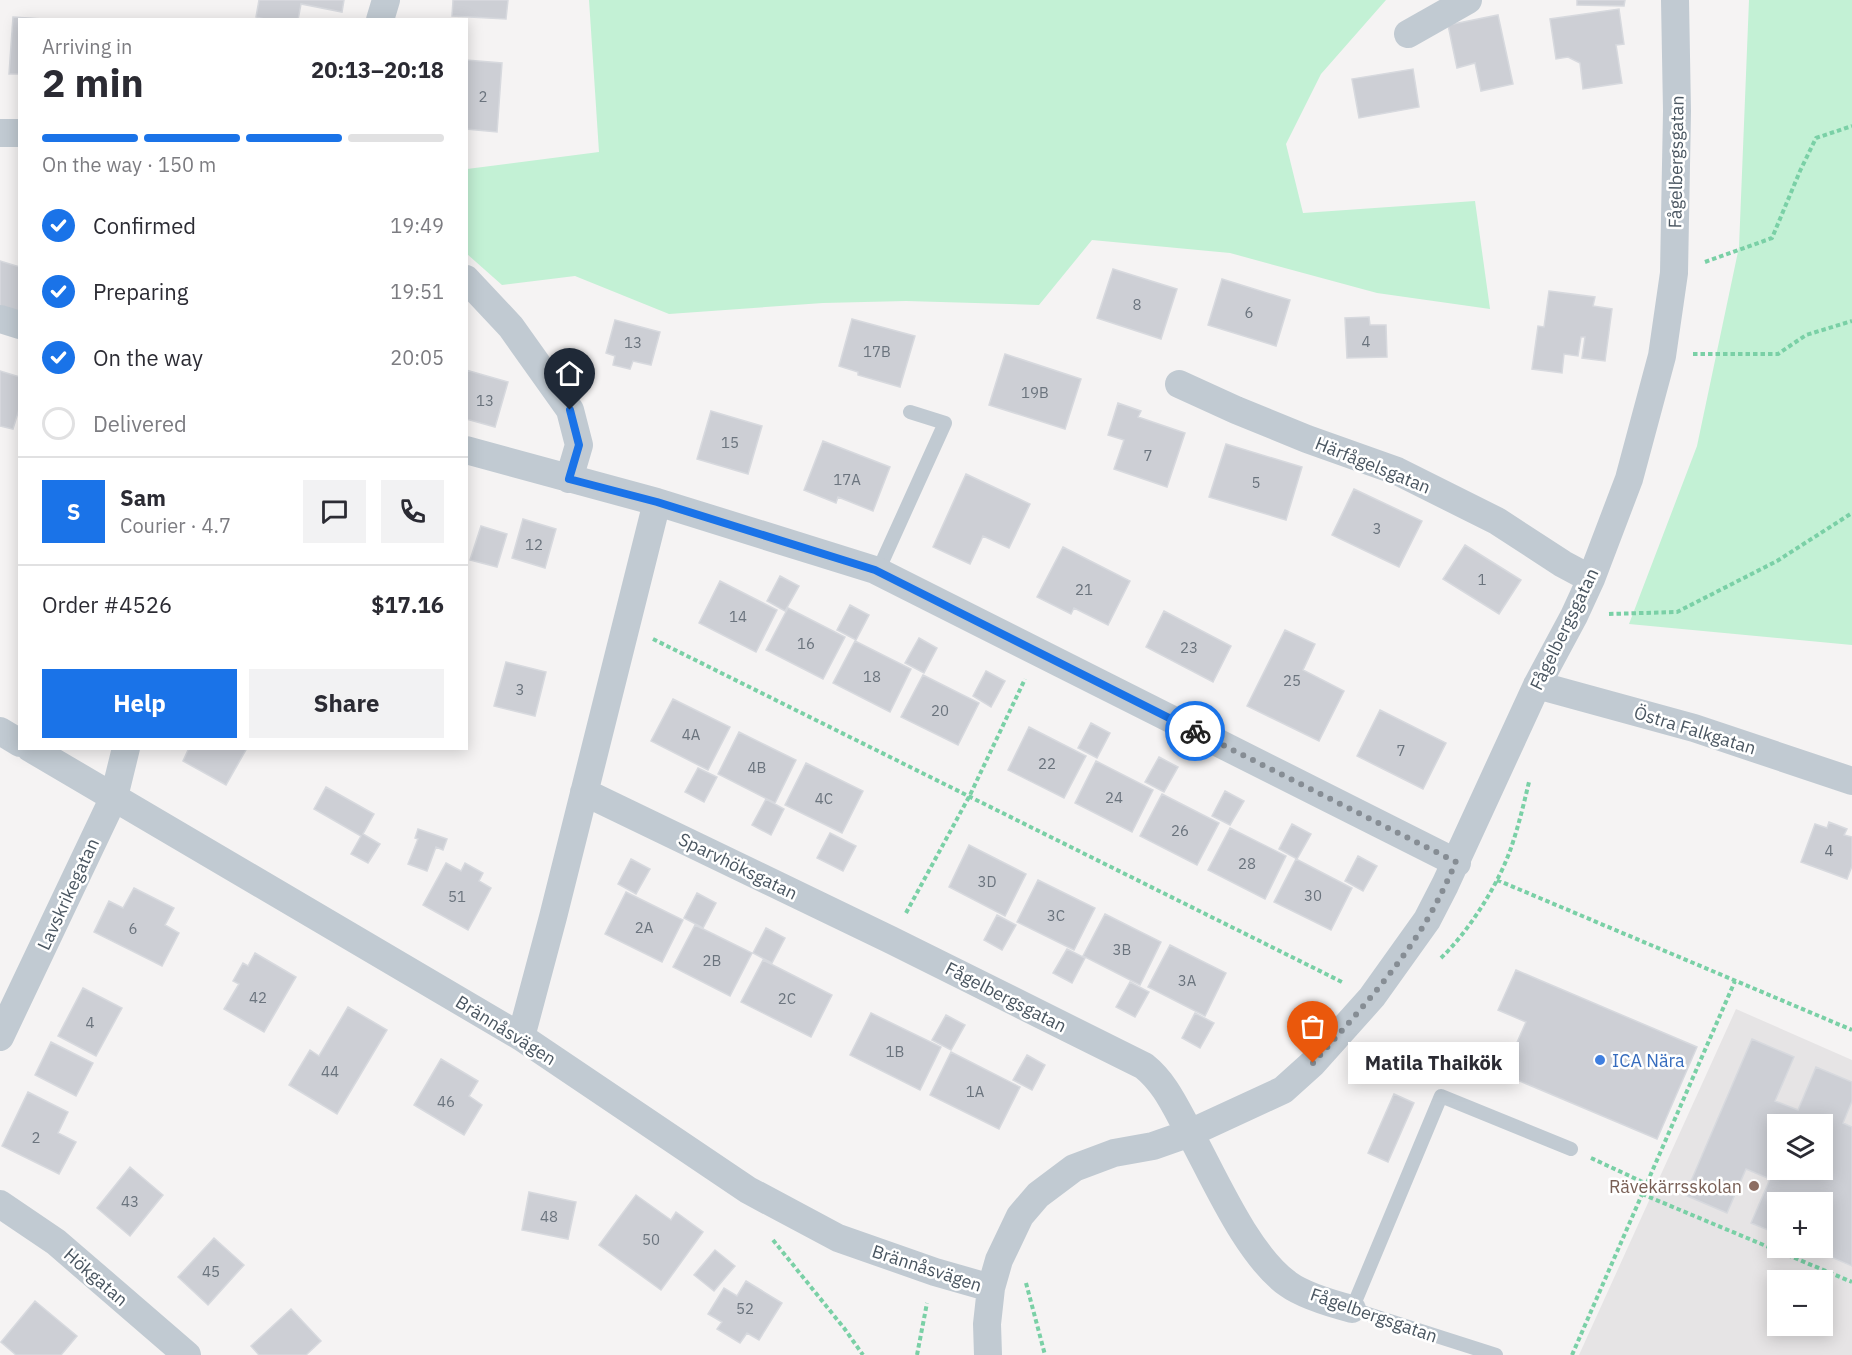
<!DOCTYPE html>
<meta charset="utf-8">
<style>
:root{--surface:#fff;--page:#f2f2f3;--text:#2b2b33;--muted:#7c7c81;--line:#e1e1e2;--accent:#1a73e8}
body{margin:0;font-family:"IBM Plex Sans",sans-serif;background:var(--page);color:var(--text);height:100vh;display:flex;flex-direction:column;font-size:22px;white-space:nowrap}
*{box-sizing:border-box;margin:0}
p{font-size:20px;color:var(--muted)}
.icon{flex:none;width:33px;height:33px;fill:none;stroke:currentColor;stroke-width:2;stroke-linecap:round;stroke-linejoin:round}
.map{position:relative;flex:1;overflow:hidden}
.drawer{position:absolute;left:18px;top:18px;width:450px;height:732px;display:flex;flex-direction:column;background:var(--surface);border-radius:0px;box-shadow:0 3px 15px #0003}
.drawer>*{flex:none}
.controls{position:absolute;left:1767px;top:1114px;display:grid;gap:12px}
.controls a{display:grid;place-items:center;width:66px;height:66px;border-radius:0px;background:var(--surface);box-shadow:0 3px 15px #0003;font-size:30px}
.pin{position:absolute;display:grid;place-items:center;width:51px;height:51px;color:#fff;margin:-62px -26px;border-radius:50% 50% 50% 0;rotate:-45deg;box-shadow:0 0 6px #0007}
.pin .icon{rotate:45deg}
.courier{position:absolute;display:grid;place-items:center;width:60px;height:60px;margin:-30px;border:4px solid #1a73e8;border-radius:50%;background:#fff;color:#222;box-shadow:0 2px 8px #0007}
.bubble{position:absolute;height:42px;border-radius:0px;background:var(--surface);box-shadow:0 3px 15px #0003;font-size:20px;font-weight:700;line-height:42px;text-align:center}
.summary em{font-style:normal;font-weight:700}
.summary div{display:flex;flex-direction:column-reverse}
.summary{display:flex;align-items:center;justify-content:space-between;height:102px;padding:0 24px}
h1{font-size:39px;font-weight:700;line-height:45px}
.bar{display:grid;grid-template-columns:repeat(4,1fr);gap:9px 6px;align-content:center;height:72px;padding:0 24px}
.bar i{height:8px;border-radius:4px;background:var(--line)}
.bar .active{background:var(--accent)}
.bar p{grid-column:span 4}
.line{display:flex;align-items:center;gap:15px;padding:0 24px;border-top:2px solid var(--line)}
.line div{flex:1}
.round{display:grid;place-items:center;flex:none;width:63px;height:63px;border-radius:0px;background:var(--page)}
ol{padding:0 24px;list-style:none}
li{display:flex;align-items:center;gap:18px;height:66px}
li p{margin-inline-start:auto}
li .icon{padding:6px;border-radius:50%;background:var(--accent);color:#fff;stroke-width:4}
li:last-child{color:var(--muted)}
li i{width:33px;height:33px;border:3px solid var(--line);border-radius:50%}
.cta{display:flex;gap:12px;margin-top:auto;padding:12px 24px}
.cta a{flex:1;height:69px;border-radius:0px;background:var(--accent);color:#fff;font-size:24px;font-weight:700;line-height:69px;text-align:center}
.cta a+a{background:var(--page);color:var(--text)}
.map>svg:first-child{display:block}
.education{fill:#e6e4e5;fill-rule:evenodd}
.green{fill:#c3f1d5}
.building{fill:#cdcfd5;stroke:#d7d9de;stroke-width:1.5;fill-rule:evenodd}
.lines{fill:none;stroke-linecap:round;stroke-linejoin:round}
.path{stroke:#7ad0a6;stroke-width:4;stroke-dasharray:4.5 3;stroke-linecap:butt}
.service{stroke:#c1cad2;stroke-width:14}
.minor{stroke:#c1cad2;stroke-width:28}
.done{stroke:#868d94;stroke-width:6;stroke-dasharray:0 10.8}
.route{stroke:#1a73e8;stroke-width:8}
.shop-dot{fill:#3f7fe0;stroke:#fff;stroke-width:2}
.education-dot{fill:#8d6e63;stroke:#fff;stroke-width:2}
.labels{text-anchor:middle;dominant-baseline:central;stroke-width:5;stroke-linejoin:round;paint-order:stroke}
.number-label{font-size:15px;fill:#6b747e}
.street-label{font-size:18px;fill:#4a5661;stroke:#fff}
.shop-label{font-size:18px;fill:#366cbe;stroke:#fff;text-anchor:start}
.education-label{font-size:18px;fill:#785e54;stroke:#fff;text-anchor:end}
</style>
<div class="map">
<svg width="1852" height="1355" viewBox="0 0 1852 1355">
<rect width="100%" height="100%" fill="#f5f3f3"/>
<!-- education -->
<path class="education" d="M1736,1009L1852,1060V1355H1579ZM1778,1125H1822V1170H1778ZM1778,1203H1822V1248H1778ZM1778,1281H1822V1326H1778Z"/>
<!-- green -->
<path class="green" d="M589,0H1386L1321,74L1286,144L1303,213L1475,201L1490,309L1377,293L1230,253L1092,240L1039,305L906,301L823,303L669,314L575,276L502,285L467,254V169L599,152Z
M1749,0H1852V645L1629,624L1697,446L1739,247Z"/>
<!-- building -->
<path class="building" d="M259,0H344L342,12L301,4L298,20H269L256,17Z
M453,0H508L506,19L452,16Z
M1577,0H1625L1624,6L1577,5Z
M1619,9L1624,44L1616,45L1622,83L1583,89L1580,63L1568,57L1556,59L1550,19Z
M1498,15L1513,84L1481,91L1475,63L1457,68L1448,25Z
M13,17L58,20H20V74H9Z
M466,60L502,63L497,132L466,129Z
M1413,69L1419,107L1359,118L1352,79Z
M0,261L20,267V313L0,307Z
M1113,269L1177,289L1161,339L1097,318Z
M1222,279L1290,300L1276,346L1208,325Z
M1549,291L1595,297L1593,306L1612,309L1605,361L1582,358L1585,337H1581L1578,356L1564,354L1562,373L1532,369L1538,326L1544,327Z
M1369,317L1370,325H1386L1387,357L1347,358L1345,318Z
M852,319L915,336L900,387L858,375V372L839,366Z
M615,320L660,332L651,365L633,361L630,369L613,365L615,356L606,353Z
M1005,354L1081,379L1065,429L989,405Z
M466,370L508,382L495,427L466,419Z
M0,371L20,377V406L13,429L0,426Z
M1118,403L1141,411L1138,417L1185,433L1167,487L1114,469L1124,440L1108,435Z
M711,411L762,426L748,474L697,459Z
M823,441L890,467L873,511L838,497L836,503L804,490Z
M1226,444L1302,467L1286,520L1209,497Z
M966,474L1030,504L1009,548L983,536L970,564L933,547Z
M1354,489L1422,521L1399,567L1332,535Z
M523,519L556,529L545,568L512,558Z
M481,526L507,534L497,567L470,560Z
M1465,545L1521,580L1499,614L1443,579Z
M1063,547L1130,581L1108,625L1074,608L1071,614L1037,597Z
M780,576L799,586L785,611L767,601Z
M720,581L777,610L756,652L699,623Z
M850,605L869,615L856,640L837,630Z
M788,608L845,637L823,679L766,650Z
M1164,611L1231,646L1213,682L1146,647Z
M1285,630L1315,644L1303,670L1344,691L1319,741L1247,706Z
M919,638L937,648L924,673L905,663Z
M855,641L911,669L890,712L833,683Z
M506,662L546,672L535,716L494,706Z
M986,671L1005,681L991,707L973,696Z
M923,675L979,703L958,745L901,717Z
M673,699L730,727L708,770L651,741Z
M1380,710L1446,743L1423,789L1357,756Z
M1091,723L1110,733L1097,758L1078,748Z
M1029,727L1086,756L1064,798L1008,770Z
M739,732L796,760L775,803L718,774Z
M189,748H247L226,785L183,761Z
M1159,757L1178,767L1164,792L1145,782Z
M1096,761L1153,790L1132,832L1075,803Z
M806,763L863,791L842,833L785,805Z
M698,768L717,777L704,802L685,792Z
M326,787L374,814L363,834L380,844L368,863L351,854L361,836L314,809Z
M1225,791L1244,801L1230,825L1212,816Z
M1162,794L1219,823L1197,865L1140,836Z
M766,799L784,809L771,835L752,825Z
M1829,822L1847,829L1844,835L1852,837V866L1847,879L1801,862L1815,824L1827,828Z
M1292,824L1311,834L1297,859L1279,849Z
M1230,828L1286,856L1265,899L1208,870Z
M418,829L447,839L443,850L436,847L427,871L408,864L418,839L415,838Z
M830,833L856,846L843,871L817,858Z
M969,845L1026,874L1005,916L949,887Z
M1358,856L1377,866L1363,891L1345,881Z
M631,859L650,869L636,894L618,884Z
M1296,859L1352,888L1331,930L1274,902Z
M446,863L461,871L465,863L483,873L479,881L491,888L468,930L423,905Z
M1038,880L1095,908L1074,950L1017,922Z
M134,888L174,908L165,925L179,933L162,966L94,932L109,901L123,908Z
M626,892L683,920L662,962L605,934Z
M697,893L716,903L703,928L684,918Z
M1105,914L1161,942L1140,985L1083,956Z
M997,915L1016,925L1002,950L984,940Z
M695,925L752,953L730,996L673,967Z
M766,928L785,938L772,963L753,953Z
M1170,945L1226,973L1205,1016L1148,987Z
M1067,949L1085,958L1072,983L1053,973Z
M255,953L296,977L264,1032L224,1009L239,984L233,981L243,963L248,966Z
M763,960L832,995L811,1037L741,1002Z
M1516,970L1697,1047L1657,1139L1503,1074L1526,1022L1498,1010Z
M1130,982L1149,992L1135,1017L1116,1007Z
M83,988L122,1008L96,1056L58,1036Z
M348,1007L387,1030L337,1114L289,1085L310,1050L319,1056Z
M871,1013L941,1047L920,1090L850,1055Z
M1195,1013L1214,1023L1200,1048L1182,1038Z
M946,1015L965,1025L951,1050L932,1040Z
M1752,1039L1794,1057L1775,1101L1798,1110L1816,1067L1852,1082V1101L1843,1123L1852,1127V1266L1810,1248H1822V1203H1778V1234L1751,1223L1770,1179L1746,1169L1727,1213L1685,1195ZM1778,1125H1822V1170H1778Z
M51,1042L93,1063L76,1096L35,1075Z
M951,1052L1020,1087L999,1129L930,1095Z
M1027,1055L1045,1065L1032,1090L1013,1080Z
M441,1059L478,1081L469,1096L482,1105L464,1135L414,1105Z
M28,1092L68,1112L58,1133L76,1142L59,1174L2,1146Z
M1394,1094L1414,1103L1388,1162L1368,1153Z
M130,1167L163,1195L130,1236L97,1208Z
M529,1192L576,1202L568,1239L522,1230Z
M636,1195L671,1220L676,1212L703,1232L661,1290L599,1245Z
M214,1238L244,1265L208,1305L178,1277Z
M715,1250L735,1266L714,1291L694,1275Z
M746,1281L782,1303L759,1340L747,1333L740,1343L717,1329L722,1322L708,1314L724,1288L737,1296Z
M35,1301L77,1336L61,1355H16L1,1342Z
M291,1309L321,1341L306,1355H259L251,1346Z"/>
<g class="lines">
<!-- path -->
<path class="path" d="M1705,262L1772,238L1800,171L1816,138L1852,126
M1693,354H1778L1806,335L1852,321
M1609,614L1677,612L1777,561L1852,513
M653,639L1344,983
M1497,880L1852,1030
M906,913L970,795L1025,679
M1441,958C1470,930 1500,882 1512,845C1519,824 1524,803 1529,782
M1591,1158L1647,1184
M1642,1194L1852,1282
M773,1240L844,1328L863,1355
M1026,1283L1045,1355
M917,1355L927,1303
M1572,1355L1735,981"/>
<!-- service -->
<path class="service" d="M878,571L945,423L910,412
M1496,1355L1352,1309L1441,1096L1571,1149"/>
<!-- minor -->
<path class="minor" d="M380,20L386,0
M1408,34L1468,0
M0,133H20
M466,279L511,327L570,410L579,445L569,479
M0,319L20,325
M1179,384L1236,410L1307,439L1397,471L1497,521L1563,564L1591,579
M466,450L657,502L875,570L1457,863
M1537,685L1694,728L1852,781
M0,731L20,743
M30,748L521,1037L748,1190L838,1238L935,1272L991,1288
M584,792L891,940L1144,1066C1164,1082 1174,1104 1186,1126C1212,1172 1245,1253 1288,1284C1303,1295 1333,1304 1352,1309
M0,1037L114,797L126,748
M521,1037L553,917L657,502
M0,1204L56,1242L187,1355
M988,1355L987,1324L991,1288L999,1260L1020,1216L1038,1195L1074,1168L1114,1153L1153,1146L1190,1133L1283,1090L1313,1063L1372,997L1427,920L1445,885L1537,685L1574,616L1591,579L1629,479L1662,356L1674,273L1677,111L1675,0"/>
</g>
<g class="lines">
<!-- done -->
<path class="done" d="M1195,731L1456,862C1447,882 1438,901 1427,920C1396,972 1353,1018 1313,1063"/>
<!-- route -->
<path class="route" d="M570,410L579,445L569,479L657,502L875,570L1195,731"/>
</g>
<!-- markers -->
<circle class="shop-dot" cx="1600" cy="1060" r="6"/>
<circle class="education-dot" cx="1754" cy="1186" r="6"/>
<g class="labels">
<!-- number labels -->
<g class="number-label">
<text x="483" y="96">2</text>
<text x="1137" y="304">8</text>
<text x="1249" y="312">6</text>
<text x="1366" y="341">4</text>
<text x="633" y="342">13</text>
<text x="877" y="351">17B</text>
<text x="1035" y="392">19B</text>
<text x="485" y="400">13</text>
<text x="730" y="442">15</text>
<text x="1148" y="455">7</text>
<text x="847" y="479">17A</text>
<text x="1256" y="482">5</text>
<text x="1377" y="528">3</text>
<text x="534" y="544">12</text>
<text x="1482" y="579">1</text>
<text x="1084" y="589">21</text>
<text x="738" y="616">14</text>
<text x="806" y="643">16</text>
<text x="1189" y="647">23</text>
<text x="872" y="676">18</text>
<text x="1292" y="680">25</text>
<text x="520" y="689">3</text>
<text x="940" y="710">20</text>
<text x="691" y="734">4A</text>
<text x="1401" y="750">7</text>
<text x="1047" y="763">22</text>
<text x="757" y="767">4B</text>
<text x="1114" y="797">24</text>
<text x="824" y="798">4C</text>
<text x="1180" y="830">26</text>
<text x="1829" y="850">4</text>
<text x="1247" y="863">28</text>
<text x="987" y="881">3D</text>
<text x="1313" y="895">30</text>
<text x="457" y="896">51</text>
<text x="1056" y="915">3C</text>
<text x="644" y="927">2A</text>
<text x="133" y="928">6</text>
<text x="1122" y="949">3B</text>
<text x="712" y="960">2B</text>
<text x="1187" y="980">3A</text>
<text x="258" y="997">42</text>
<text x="787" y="998">2C</text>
<text x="90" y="1022">4</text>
<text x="895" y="1051">1B</text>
<text x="330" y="1071">44</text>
<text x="975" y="1091">1A</text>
<text x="446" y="1101">46</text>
<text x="36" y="1137">2</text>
<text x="130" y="1201">43</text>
<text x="549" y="1216">48</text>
<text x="651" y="1239">50</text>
<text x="211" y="1271">45</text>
<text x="745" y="1308">52</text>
</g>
<!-- street labels -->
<g class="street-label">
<text transform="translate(1676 162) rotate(-89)">Fågelbergsgatan</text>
<text transform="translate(1373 465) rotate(22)">Härfågelsgatan</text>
<text transform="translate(1564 629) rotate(-64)">Fågelbergsgatan</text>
<text transform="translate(1695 730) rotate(17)">Östra Falkgatan</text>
<text transform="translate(738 866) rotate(26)">Sparvhöksgatan</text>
<text transform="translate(68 894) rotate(-65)">Lavskrikegatan</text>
<text transform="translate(1006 997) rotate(27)">Fågelbergsgatan</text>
<text transform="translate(506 1030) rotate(32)">Brännåsvägen</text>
<text transform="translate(927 1268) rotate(18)">Brännåsvägen</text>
<text transform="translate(96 1277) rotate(41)">Hökgatan</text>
<text transform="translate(1374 1315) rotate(19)">Fågelbergsgatan</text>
</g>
<!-- shop labels -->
<g class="shop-label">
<text x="1612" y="1060">ICA Nära</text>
</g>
<!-- education labels -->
<g class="education-label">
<text x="1742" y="1186">Rävekärrsskolan</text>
</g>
</g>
</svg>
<div class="controls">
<a><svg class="icon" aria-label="layers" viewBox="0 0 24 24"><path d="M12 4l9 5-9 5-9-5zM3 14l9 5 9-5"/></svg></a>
<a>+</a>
<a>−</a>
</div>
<div class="pin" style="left:1313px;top:1063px;background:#ea580c"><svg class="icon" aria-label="bag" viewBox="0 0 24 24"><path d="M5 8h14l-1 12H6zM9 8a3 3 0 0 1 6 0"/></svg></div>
<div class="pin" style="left:570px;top:410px;background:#1f2937"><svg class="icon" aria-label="home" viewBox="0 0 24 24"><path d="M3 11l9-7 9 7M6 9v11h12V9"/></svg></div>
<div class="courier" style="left:1195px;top:731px"><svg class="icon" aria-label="bike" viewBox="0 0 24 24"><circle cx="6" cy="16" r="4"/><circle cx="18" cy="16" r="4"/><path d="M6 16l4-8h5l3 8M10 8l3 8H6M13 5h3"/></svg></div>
<div class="bubble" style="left:1348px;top:1042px;width:171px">Matila Thaikök</div>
<section class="drawer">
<div class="summary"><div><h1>2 min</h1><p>Arriving in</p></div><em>20:13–20:18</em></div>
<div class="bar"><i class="active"></i><i class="active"></i><i class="active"></i><i></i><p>On the way · 150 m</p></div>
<ol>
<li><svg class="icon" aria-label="check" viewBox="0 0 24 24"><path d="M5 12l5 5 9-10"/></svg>Confirmed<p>19:49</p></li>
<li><svg class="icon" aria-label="check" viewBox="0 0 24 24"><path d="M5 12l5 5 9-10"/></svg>Preparing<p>19:51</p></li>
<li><svg class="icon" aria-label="check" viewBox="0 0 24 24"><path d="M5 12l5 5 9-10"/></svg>On the way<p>20:05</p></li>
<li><i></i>Delivered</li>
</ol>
<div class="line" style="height:108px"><b class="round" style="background:var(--accent);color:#fff">S</b><div><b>Sam</b><p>Courier · 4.7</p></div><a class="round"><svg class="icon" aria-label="chat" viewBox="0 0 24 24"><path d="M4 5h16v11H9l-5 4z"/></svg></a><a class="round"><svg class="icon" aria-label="phone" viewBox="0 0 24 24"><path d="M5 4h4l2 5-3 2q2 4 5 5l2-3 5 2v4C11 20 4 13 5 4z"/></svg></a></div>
<div class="line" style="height:78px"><div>Order #4526</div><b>$17.16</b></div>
<div class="cta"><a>Help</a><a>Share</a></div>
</section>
</div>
